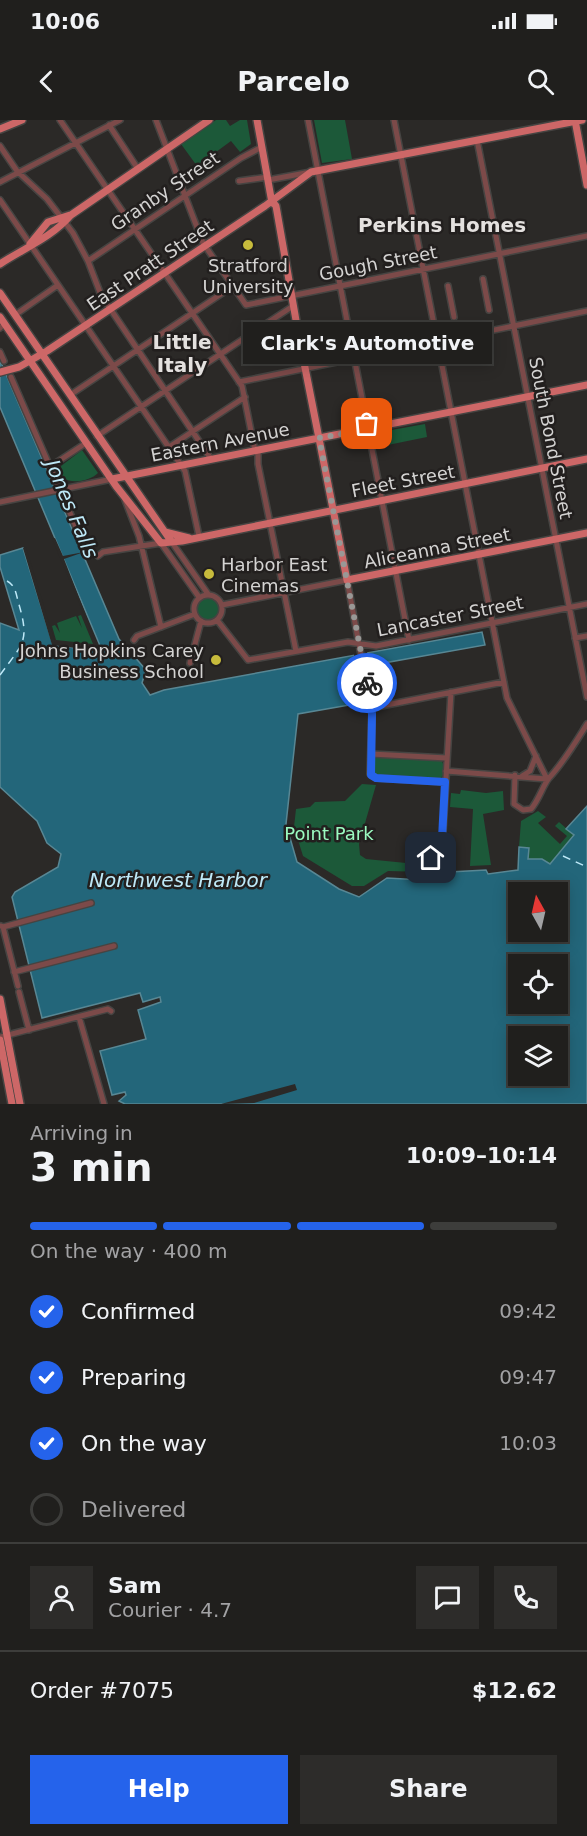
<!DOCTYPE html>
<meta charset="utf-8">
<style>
:root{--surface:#201f1d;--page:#2d2c2a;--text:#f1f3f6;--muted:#a2a2a4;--line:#3d3d3b;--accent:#2563eb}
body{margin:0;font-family:"DejaVu Sans",sans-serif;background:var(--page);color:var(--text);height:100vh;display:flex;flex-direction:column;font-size:22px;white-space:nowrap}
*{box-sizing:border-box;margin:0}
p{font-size:20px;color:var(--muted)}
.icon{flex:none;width:33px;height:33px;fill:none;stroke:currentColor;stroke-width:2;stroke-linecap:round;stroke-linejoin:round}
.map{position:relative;height:984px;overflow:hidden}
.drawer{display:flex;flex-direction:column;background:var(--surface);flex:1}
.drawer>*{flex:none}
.needle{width:39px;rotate:352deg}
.fabs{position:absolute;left:508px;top:762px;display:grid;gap:12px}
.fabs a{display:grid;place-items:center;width:60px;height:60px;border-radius:0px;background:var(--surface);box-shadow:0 3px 15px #0003,0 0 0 2px var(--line);font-size:30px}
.pin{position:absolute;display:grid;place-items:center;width:51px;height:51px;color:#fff;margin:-26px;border-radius:12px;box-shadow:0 3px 9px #0006}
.courier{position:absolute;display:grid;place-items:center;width:60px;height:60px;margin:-30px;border:4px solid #2563eb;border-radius:50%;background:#fff;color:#222;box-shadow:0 2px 8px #0007}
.bubble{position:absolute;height:42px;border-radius:0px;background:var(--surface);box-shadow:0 3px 15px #0003,0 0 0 2px var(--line);font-size:20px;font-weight:600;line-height:42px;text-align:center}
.head em{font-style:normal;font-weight:600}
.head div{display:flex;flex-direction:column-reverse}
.head{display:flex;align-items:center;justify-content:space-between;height:102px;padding:0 30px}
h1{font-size:39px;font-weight:600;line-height:45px}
.bar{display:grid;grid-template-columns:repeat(4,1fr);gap:9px 6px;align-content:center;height:72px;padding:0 30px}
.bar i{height:8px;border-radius:4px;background:var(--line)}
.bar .on{background:var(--accent)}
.bar p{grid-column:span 4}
.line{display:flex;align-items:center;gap:15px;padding:0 30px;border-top:2px solid var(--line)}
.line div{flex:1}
.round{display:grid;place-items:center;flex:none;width:63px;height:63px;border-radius:0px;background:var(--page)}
ol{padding:0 30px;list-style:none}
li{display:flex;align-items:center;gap:18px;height:66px}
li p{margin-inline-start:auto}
li .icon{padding:6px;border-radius:50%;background:var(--accent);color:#fff;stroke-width:4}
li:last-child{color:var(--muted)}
li i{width:33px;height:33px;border:3px solid var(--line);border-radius:50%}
.action{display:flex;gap:12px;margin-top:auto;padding:12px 30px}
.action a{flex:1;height:69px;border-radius:0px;background:var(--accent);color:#fff;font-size:24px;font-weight:600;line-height:69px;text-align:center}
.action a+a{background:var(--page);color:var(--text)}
.status{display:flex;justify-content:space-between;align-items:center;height:42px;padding:0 30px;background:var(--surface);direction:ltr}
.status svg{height:16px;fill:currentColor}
header{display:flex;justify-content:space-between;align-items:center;height:78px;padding:0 30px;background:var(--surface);font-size:27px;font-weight:600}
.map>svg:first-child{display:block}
.green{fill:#1c5939}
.water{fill:#23667a;stroke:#588794;stroke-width:1.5;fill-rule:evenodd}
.pier{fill:#2b2927}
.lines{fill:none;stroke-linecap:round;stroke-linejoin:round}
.ferry{stroke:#bee9f8;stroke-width:1.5;stroke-dasharray:8 6;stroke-linecap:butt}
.minor-casing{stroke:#464442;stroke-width:8}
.major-casing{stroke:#464442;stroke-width:10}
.minor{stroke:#7c4a49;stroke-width:5}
.major{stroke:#cd6767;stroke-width:7}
.done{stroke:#999896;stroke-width:6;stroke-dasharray:0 10.8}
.route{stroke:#2563eb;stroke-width:8}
.poi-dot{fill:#c7bb3c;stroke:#221f1e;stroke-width:2}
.labels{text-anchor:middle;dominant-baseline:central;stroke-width:5;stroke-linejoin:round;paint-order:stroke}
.street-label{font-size:18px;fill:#d4d3d2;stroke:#221f1e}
.poi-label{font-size:18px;fill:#d4d3d2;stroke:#221f1e}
.park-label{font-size:18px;fill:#9bfbc1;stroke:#221f1e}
.neighbourhood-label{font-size:20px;font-weight:bold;fill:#e4e1df;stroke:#221f1e}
.water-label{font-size:20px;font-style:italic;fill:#bee9f8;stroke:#221f1e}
</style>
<div class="status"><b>10:06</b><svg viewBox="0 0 49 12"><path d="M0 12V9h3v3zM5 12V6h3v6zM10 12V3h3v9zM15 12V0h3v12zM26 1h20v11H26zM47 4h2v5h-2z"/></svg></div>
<header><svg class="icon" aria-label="back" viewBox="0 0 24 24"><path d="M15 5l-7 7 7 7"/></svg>Parcelo<svg class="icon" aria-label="search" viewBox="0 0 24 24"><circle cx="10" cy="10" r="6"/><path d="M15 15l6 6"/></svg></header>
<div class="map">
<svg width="587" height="984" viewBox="0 0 587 984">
<rect width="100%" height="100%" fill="#2b2927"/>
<!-- green -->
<path class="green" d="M216,0H226L230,6L240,0H247L251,24L240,32L231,21L197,46L181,24Z
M314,0H345L352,39L322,43Z
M401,201L405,219L383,224L379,205Z
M425,304L427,317L378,327L375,313Z
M82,330L98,353C90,361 71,365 62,357L61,346Z
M196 489a12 12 0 1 1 24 0a12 12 0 1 1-24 0Z
M81,495L93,524L56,520L52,506L55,505L60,513L57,503L76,496L82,508L78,496Z
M376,636L441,640C445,645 445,655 440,659L376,656L372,653L373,638Z
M362,664L376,665L359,724L360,735L366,739L426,745L425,752L388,751L364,766H352L303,736L294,707L296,689L310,687L315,682L345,681Z
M461,670L486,673L503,671L504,690L483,694L491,745L470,746L473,689L450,687L451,673L460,674Z
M538,691L546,697L538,703L560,724L567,716L555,706L559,702L574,715L550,744L542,739H528L519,727L521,701Z"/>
<!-- water -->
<path class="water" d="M0,240L119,519L146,550L142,563L150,575L164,570L482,512L485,525L373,545L371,549L376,574L383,573L384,579L298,594L286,704L297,742L339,769L359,777L387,758L440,761L446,759L449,752L486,750L488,754L518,750L519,727L529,728L528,739H542L550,744L574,715L566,709L587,686V984H125L119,981L126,975L125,972L112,975L100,931L146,919L138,890L161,882L160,877L143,882L140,873L42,898L12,777L15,772L58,747L61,734L47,723L37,701L0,667V503L19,510L0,447V435L23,428L53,525L98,531L101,528L0,287ZM519,772H558V812H519ZM519,844H558V884H519ZM519,916H558V956H519Z"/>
<!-- pier -->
<path class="pier" d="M55,418L63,436L84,432L64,439L100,531L52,525L23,428L26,427L55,522L98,528L52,419Z
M367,532L376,581L363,586L354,534Z
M295,964L297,970L254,983L221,984Z"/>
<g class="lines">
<!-- ferry -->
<path class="ferry" d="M0,555C24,522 30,522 18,481C16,473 15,465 7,461
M563,736L587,747"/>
<!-- minor casing -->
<g class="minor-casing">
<path id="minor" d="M60,0L242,266L255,331
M156,0L203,123L246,185L587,116
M308,0L409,520
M394,0L507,578L547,659
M109,5L138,49
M477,20L587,577
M0,26L17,51L47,79L73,113L88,141L101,175L211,339
M268,60L311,52
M239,61L268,57
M0,62L120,0
M0,80L185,351L199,416
M88,141L241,38L260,28
M483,159L489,190
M448,166L454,197
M15,195L58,165
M0,208L1,207
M0,232L4,241
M11,257L87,432
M239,262L587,191
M70,275L233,166
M97,316L293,186
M169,327L245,277
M258,330V344L296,531
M51,346L86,323
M125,380L139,416L161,507
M0,382L112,359
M171,421L208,474
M98,436L103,432L161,423L199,477
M194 489a14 14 0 1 1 28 0a14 14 0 1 1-28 0Z
M222,485L347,460L372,594L370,654L376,658L445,662
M217,500L248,540L348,522L376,526L587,484
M575,518L587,516
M134,520L137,516L195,494
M190,543L201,501
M371,588L504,562
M371,634L447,638
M446,651L547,659
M515,655L514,684L523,690L531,689C539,680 543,665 549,658C564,642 575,623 587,604
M522,656L530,651L536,636
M441,737H432L431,746H441L451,572
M1,806L3,807L18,866
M3,807L91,783
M14,852L114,826
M19,872L29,910
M79,897L104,984
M0,917L108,889L111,891"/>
</g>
<!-- major casing -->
<g class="major-casing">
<path id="major" d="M257,0L272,83
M575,0L587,65
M0,9L22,0
M272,81L276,86L297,206
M30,124L48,102L70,95
M0,144C24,128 51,118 71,95L209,0
M0,173L171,421
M0,197L116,366L161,423L182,421L587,339
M296,202L347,460L587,413
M0,252L19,247L47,231L265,86L311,52L582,0
M112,359L587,265
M165,412L189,418
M0,879L20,984
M0,920L12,984"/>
</g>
<!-- minor -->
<use href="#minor" class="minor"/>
<!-- major -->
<use href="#major" class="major"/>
</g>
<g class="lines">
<!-- done -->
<path class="done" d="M367,304L368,309L319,318L367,563"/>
<!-- route -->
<path class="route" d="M367,563L372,594L371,655L376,658L445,662L441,737L431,738"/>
</g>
<!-- markers -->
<g class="poi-dot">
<circle cx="248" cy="125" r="6"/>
<circle cx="209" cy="454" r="6"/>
<circle cx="216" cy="540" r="6"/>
</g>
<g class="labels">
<!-- street labels -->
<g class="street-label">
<text transform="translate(165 71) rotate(-34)">Granby Street</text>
<text transform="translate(378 143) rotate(-11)">Gough Street</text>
<text transform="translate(150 145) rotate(-34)">East Pratt Street</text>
<text transform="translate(551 318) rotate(79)">South Bond Street</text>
<text transform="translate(220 322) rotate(-11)">Eastern Avenue</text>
<text transform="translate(403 361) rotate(-11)">Fleet Street</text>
<text transform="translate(437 428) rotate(-11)">Aliceanna Street</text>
<text transform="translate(450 496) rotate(-11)">Lancaster Street</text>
</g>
<!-- poi labels -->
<g class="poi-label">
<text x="248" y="145">Stratford<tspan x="248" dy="21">University</tspan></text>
<text x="221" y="444" text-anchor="start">Harbor East<tspan x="221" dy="21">Cinemas</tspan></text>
<text x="204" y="530" text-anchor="end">Johns Hopkins Carey<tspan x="204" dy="21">Business School</tspan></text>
</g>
<!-- park labels -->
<g class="park-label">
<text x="329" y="713">Point Park</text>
</g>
<!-- neighbourhood labels -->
<g class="neighbourhood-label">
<text x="442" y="105">Perkins Homes</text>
<text x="182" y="222">Little<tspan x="182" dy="23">Italy</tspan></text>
</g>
<!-- water labels -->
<g class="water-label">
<text transform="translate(72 389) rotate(67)">Jones Falls</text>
<text x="178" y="760">Northwest Harbor</text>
</g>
</g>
</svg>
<div class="fabs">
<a><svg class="needle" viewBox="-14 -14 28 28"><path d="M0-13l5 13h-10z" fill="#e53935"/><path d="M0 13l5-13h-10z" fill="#a2a2a4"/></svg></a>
<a><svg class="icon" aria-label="locate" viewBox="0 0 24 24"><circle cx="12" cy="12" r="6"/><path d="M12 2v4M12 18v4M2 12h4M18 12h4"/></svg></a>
<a><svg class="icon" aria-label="layers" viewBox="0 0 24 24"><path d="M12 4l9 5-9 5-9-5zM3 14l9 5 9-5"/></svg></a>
</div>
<div class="pin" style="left:367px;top:304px;background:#ea580c"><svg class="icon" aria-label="bag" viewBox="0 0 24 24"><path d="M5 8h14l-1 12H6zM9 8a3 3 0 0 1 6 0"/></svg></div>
<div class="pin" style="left:431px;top:738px;background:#1f2937"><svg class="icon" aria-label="home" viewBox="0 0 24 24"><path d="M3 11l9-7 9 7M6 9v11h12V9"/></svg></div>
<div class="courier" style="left:367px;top:563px"><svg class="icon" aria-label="bike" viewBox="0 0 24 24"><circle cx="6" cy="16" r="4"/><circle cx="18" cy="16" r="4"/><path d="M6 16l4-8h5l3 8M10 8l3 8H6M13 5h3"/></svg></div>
<div class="bubble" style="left:243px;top:202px;width:249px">Clark's Automotive</div>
</div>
<section class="drawer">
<div class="head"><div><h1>3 min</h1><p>Arriving in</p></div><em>10:09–10:14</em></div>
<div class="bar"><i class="on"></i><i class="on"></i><i class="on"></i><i></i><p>On the way · 400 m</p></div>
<ol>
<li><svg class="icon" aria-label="check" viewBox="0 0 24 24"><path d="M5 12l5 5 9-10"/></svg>Confirmed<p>09:42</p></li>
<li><svg class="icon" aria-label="check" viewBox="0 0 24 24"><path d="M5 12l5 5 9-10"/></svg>Preparing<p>09:47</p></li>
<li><svg class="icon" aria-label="check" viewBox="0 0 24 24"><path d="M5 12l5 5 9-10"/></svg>On the way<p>10:03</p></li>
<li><i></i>Delivered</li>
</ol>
<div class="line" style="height:108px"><a class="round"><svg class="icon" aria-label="person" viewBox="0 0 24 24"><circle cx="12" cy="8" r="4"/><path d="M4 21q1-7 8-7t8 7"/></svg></a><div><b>Sam</b><p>Courier · 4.7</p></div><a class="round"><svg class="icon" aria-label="chat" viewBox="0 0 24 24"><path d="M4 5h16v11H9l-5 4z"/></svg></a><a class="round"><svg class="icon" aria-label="phone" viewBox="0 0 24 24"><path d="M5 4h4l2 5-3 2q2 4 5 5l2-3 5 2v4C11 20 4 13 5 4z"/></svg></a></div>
<div class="line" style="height:78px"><div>Order #7075</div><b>$12.62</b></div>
<div class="action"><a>Help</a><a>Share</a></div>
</section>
